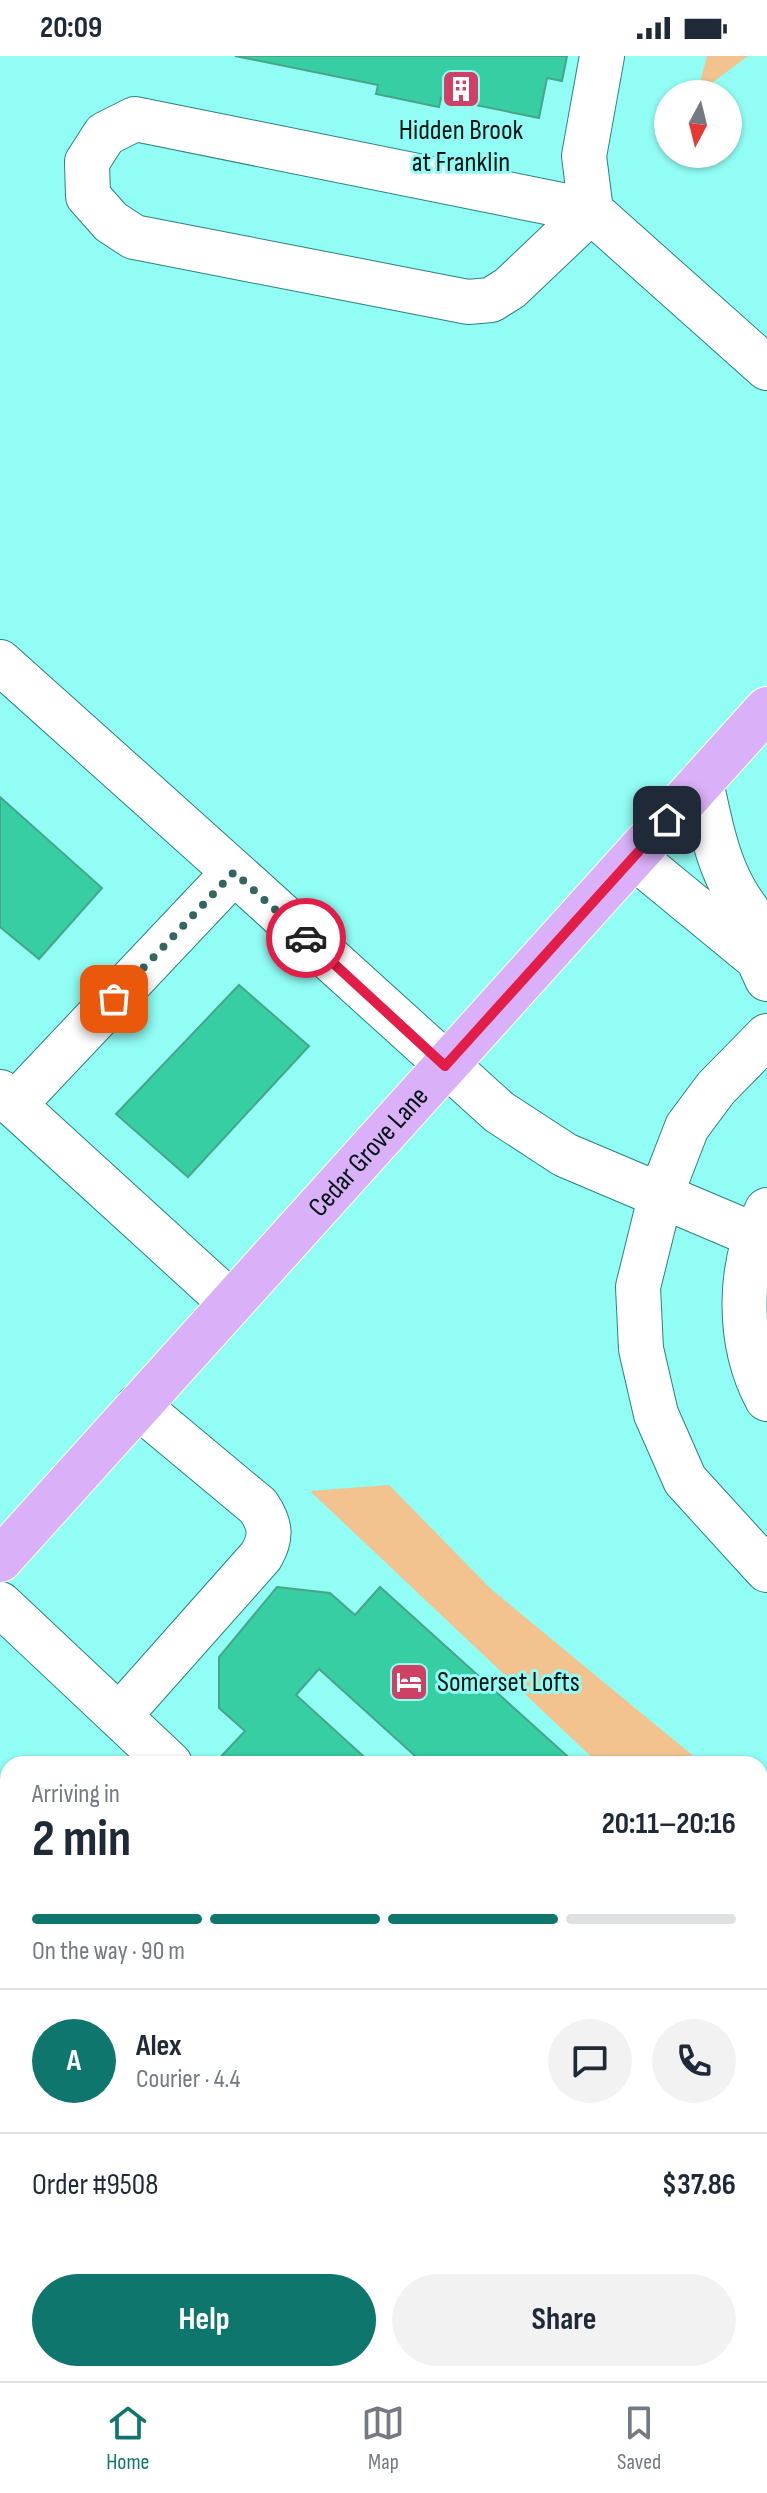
<!DOCTYPE html>
<meta charset="utf-8">
<style>
:root{--surface:#fff;--page:#f2f2f3;--text:#1f2937;--muted:#747a83;--line:#e0e1e3;--accent:#0f766e}
body{margin:0;font-family:"Sofia Sans Condensed",sans-serif;background:var(--page);color:var(--text);height:100vh;display:flex;flex-direction:column;font-size:30px;white-space:nowrap}
*{box-sizing:border-box;margin:0}
p{font-size:26px;color:var(--muted)}
.icon{flex:none;width:44px;height:44px;fill:none;stroke:currentColor;stroke-width:2;stroke-linecap:round;stroke-linejoin:round}
.map{position:relative;flex:1;overflow:hidden}
.panel{position:absolute;left:0px;top:1700px;width:768px;height:626px;display:flex;flex-direction:column;background:var(--surface);border-radius:24px 24px 0 0;box-shadow:0 2px 6px #0004}
.panel>*{flex:none}
.needle{width:52px;rotate:187deg}
.buttons{position:absolute;left:654px;top:24px;display:grid;gap:16px}
.buttons a{display:grid;place-items:center;width:88px;height:88px;border-radius:50%;background:var(--surface);box-shadow:0 2px 6px #0004;font-size:40px}
.pin{position:absolute;display:grid;place-items:center;width:68px;height:68px;color:#fff;margin:-34px;border-radius:16px;box-shadow:0 4px 12px #0006}
.courier{position:absolute;display:grid;place-items:center;width:80px;height:80px;margin:-40px;border:6px solid #e11d48;border-radius:50%;background:#fff;color:#222;box-shadow:0 2px 10px #0007}
.head em{font-style:normal;font-weight:700}
.head div{display:flex;flex-direction:column-reverse}
.head{display:flex;align-items:center;justify-content:space-between;height:136px;padding:0 32px}
h1{font-size:52px;font-weight:700;line-height:60px}
.bar{display:grid;grid-template-columns:repeat(4,1fr);gap:12px 8px;align-content:center;height:96px;padding:0 32px}
.bar i{height:10px;border-radius:6px;background:var(--line)}
.bar .current{background:var(--accent)}
.bar p{grid-column:span 4}
.line{display:flex;align-items:center;gap:20px;padding:0 32px;border-top:2px solid var(--line)}
.line div{flex:1}
.round{display:grid;place-items:center;flex:none;width:84px;height:84px;border-radius:42px;background:var(--page)}
.cta{display:flex;gap:16px;margin-top:auto;padding:16px 32px}
.cta a{flex:1;height:92px;border-radius:48px;background:var(--accent);color:#fff;font-size:32px;font-weight:700;line-height:92px;text-align:center}
.cta a+a{background:var(--page);color:var(--text)}
.status{display:flex;justify-content:space-between;align-items:center;height:56px;padding:0 40px;background:var(--surface);direction:ltr}
.status svg{height:22px;fill:currentColor}
.dock{display:flex;justify-content:space-around;align-items:center;height:112px;border-top:2px solid var(--line);background:var(--surface);font-size:22px;color:var(--muted)}
.dock a{display:grid;justify-items:center;gap:4px}
.dock .current{color:var(--accent)}
.map>svg:first-child{display:block}
.green{fill:#f2c38e}
.building{fill:#37cea4;stroke:#47a688;stroke-width:2}
.lines{fill:none;stroke-linecap:round;stroke-linejoin:round}
.minor-casing{stroke:#2c827d;stroke-width:46}
.major-casing{stroke:#fff;stroke-width:46}
.minor{stroke:#fff;stroke-width:44}
.major{stroke:#dab0f8;stroke-width:44}
.done{stroke:#336561;stroke-width:8;stroke-dasharray:0 14.4}
.route{stroke:#e11d48;stroke-width:10}
.labels{text-anchor:middle;dominant-baseline:central;stroke-width:6;stroke-linejoin:round;paint-order:stroke}
.poi-label{font-size:28px;fill:#001312;stroke:#91fdf5}
.street-label{font-size:28px;fill:#001312;stroke:#91fdf5}
</style>
<div class="status"><b>20:09</b><svg viewBox="0 0 49 12"><path d="M0 12V9h3v3zM5 12V6h3v6zM10 12V3h3v9zM15 12V0h3v12zM26 1h20v11H26zM47 4h2v5h-2z"/></svg></div>
<div class="map">
<svg width="767" height="2325" viewBox="0 0 767 2325">
<rect width="100%" height="100%" fill="#91fdf5"/>
<!-- green -->
<path class="green" d="M707,0H748L697,38Z
M389,1429L492,1534L703,1708H599L310,1435Z
M760,1756L767,1761V1867L760,1860Z
M767,1907V2161L760,2164V1914Z
M192,2318H308L281,2325H177Z"/>
<!-- building -->
<path class="building" d="M235,0H567L562,25L547,22L539,62L441,42L439,51L376,38L378,29Z
M0,741L102,832L39,903L0,871Z
M239,929L309,990L188,1121L116,1058Z
M277,1531L330,1537L355,1559L380,1531L576,1708H424L319,1613L296,1639L372,1708H214L245,1675L219,1652V1601Z
M0,2071L8,2078V2207L0,2200Z
M497,2318H737L740,2325H481Z"/>
<g class="lines">
<!-- minor casing -->
<g class="minor-casing">
<path id="minor" d="M591,155L510,232L491,244L468,246L134,181L111,166L88,140L87,106L105,78L135,63L591,155L767,312
M591,155L584,100L602,0
M0,606L234,816L14,1049
M701,726C714,785 722,834 767,876
M634,801L758,903L767,923
M234,816L499,1056L565,1099L754,1179
M767,980L716,1032L687,1071L661,1138L638,1231L641,1293L656,1358L685,1424L767,1514
M0,1036L231,1247
M767,1154C737,1210 737,1287 767,1343
M0,1548L170,1708
M119,1660L261,1500C272,1481 271,1469 258,1450L138,1350
M0,1746L8,1753
M0,2031L8,2038
M0,2220L8,2227
M766,2325L767,2322"/>
</g>
<!-- major casing -->
<g class="major-casing">
<g id="major">
<path id="s1" d="M0,1504L767,653"/>
</g>
</g>
<!-- minor -->
<use href="#minor" class="minor"/>
<!-- major -->
<use href="#major" class="major"/>
</g>
<g class="lines">
<!-- done -->
<path class="done" d="M114,943L234,816L306,882"/>
<!-- route -->
<path class="route" d="M306,882L445,1010L667,764"/>
</g>
<!-- icons -->
<defs>
<g id="building-square" transform="scale(2)"><rect x="-9" y="-9" width="18" height="18" rx="4" fill="#cf4064" stroke="#91fdf5"/><path d="M-4-6H4V6H1V3H-1V6H-4ZM-2.5-4.3h1.7v1.8h-1.7ZM.8-4.3h1.7v1.8H.8ZM-2.5-1h1.7V.8h-1.7ZM.8-1h1.7V.8H.8Z" fill="#fff"/></g>
<g id="hotel-square" transform="scale(2)"><rect x="-9" y="-9" width="18" height="18" rx="4" fill="#cf4064" stroke="#91fdf5"/><path d="M-6-4.5h1.5V1H6V5H4.5V3h-9V5H-6ZM-4 0a1.8 1.8 0 1 1 3.6 0ZM.5 0V-2.5h3Q6-2.5 6 0Z" fill="#fff"/></g>
</defs>
<g fill-rule="evenodd">
<use href="#building-square" x="461" y="33"/>
<use href="#hotel-square" x="409" y="1626"/>
</g>
<g class="labels">
<!-- poi labels -->
<g class="poi-label">
<text x="461" y="74">Hidden Brook<tspan x="461" dy="32">at Franklin</tspan></text>
<text x="437" y="1626" text-anchor="start">Somerset Lofts</text>
</g>
<!-- street labels -->
<g class="street-label">
<text stroke="none"><textPath href="#s1" startOffset="550">Cedar Grove Lane</textPath></text>
</g>
</g>
</svg>
<div class="buttons">
<a><svg class="needle" viewBox="-14 -14 28 28"><path d="M0-13l5 13h-10z" fill="#e53935"/><path d="M0 13l5-13h-10z" fill="#747a83"/></svg></a>
</div>
<div class="pin" style="left:114px;top:943px;background:#ea580c"><svg class="icon" aria-label="bag" viewBox="0 0 24 24"><path d="M5 8h14l-1 12H6zM9 8a3 3 0 0 1 6 0"/></svg></div>
<div class="pin" style="left:667px;top:764px;background:#1f2937"><svg class="icon" aria-label="home" viewBox="0 0 24 24"><path d="M3 11l9-7 9 7M6 9v11h12V9"/></svg></div>
<div class="courier" style="left:306px;top:882px"><svg class="icon" aria-label="car" viewBox="0 0 24 24"><path d="M5 17H2v-5l4-1 3-4h7l3 4 3 1v5h-3M9 17h6M6 11h13"/><circle cx="7" cy="17" r="2"/><circle cx="17" cy="17" r="2"/></svg></div>
<section class="panel">
<div class="head"><div><h1>2 min</h1><p>Arriving in</p></div><em>20:11–20:16</em></div>
<div class="bar"><i class="current"></i><i class="current"></i><i class="current"></i><i></i><p>On the way · 90 m</p></div>
<div class="line" style="height:144px"><b class="round" style="background:var(--accent);color:#fff">A</b><div><b>Alex</b><p>Courier · 4.4</p></div><a class="round"><svg class="icon" aria-label="chat" viewBox="0 0 24 24"><path d="M4 5h16v11H9l-5 4z"/></svg></a><a class="round"><svg class="icon" aria-label="phone" viewBox="0 0 24 24"><path d="M5 4h4l2 5-3 2q2 4 5 5l2-3 5 2v4C11 20 4 13 5 4z"/></svg></a></div>
<div class="line" style="height:104px"><div>Order #9508</div><b>$37.86</b></div>
<div class="cta"><a>Help</a><a>Share</a></div>
</section>
</div>
<nav class="dock">
<a class="current"><svg class="icon" aria-label="home" viewBox="0 0 24 24"><path d="M3 11l9-7 9 7M6 9v11h12V9"/></svg>Home</a>
<a><svg class="icon" aria-label="map" viewBox="0 0 24 24"><path d="M3 6l6-2 6 2 6-2v14l-6 2-6-2-6 2zM9 4v14M15 6v14"/></svg>Map</a>
<a><svg class="icon" aria-label="saved" viewBox="0 0 24 24"><path d="M7 4h10v16l-5-4-5 4z"/></svg>Saved</a>
</nav>
